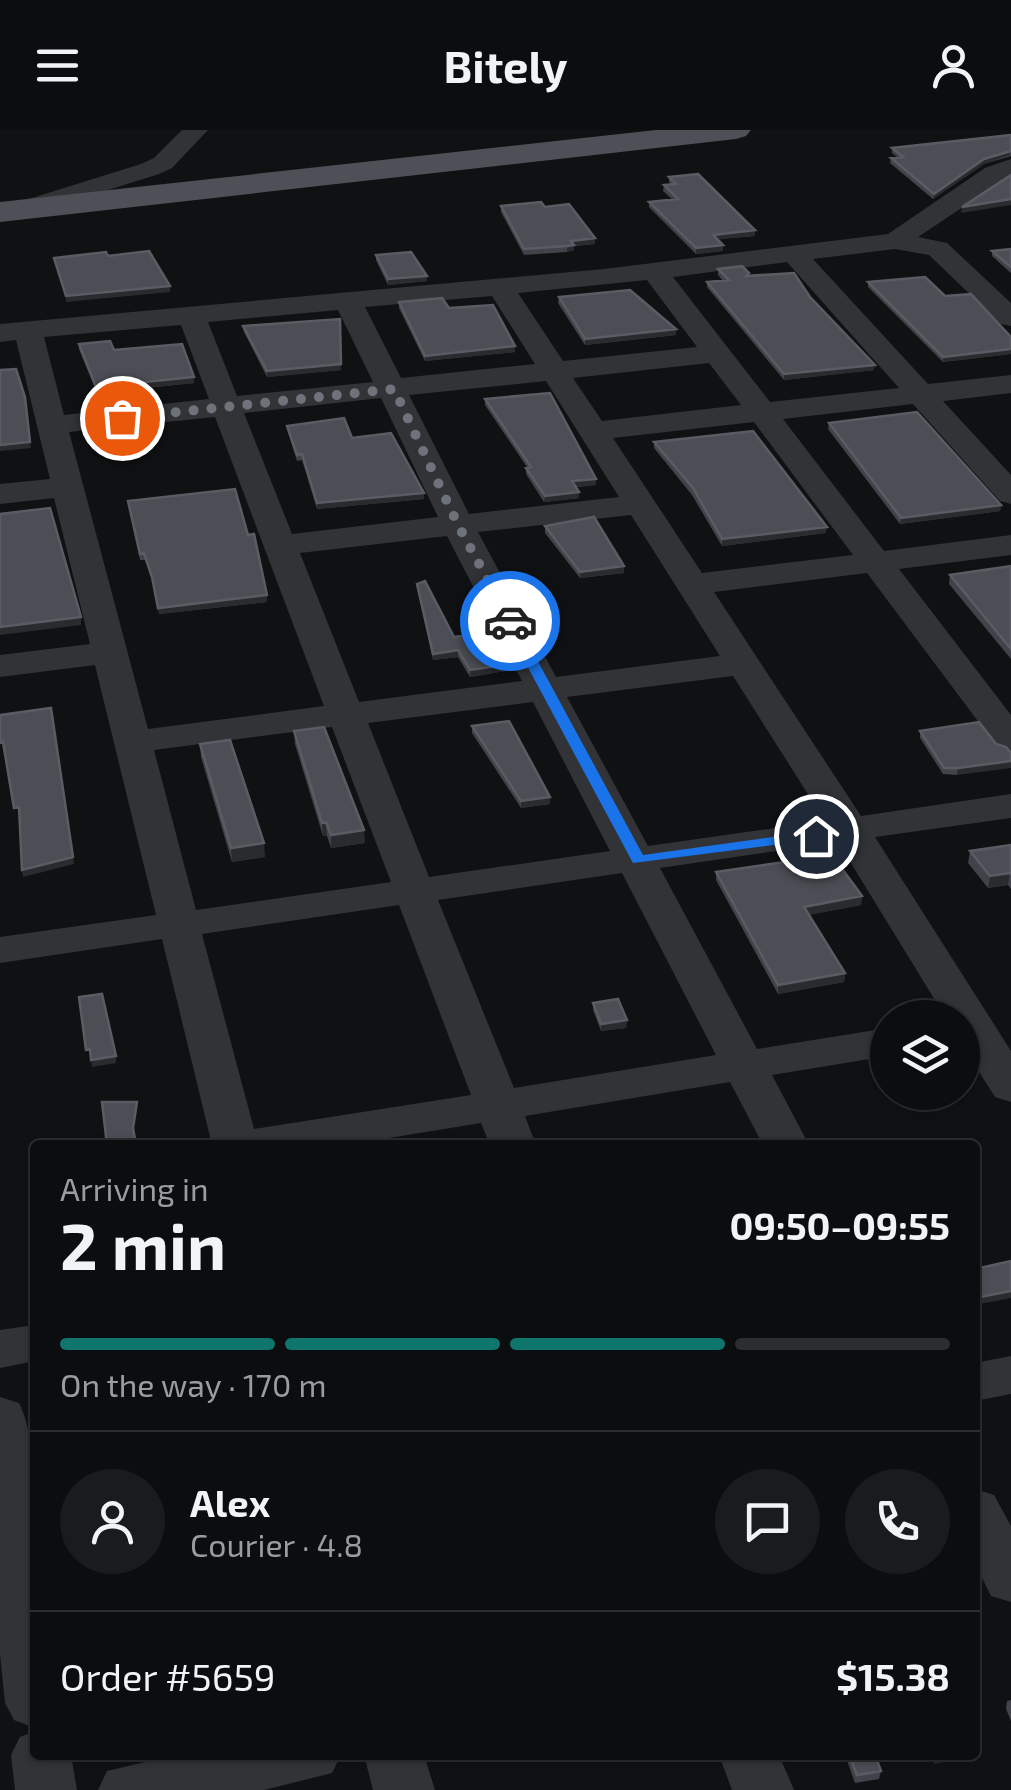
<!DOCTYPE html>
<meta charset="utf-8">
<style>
:root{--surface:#0c0d0e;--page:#1a1b1c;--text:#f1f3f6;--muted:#9a9c9e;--line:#2c2d2e;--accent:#0f766e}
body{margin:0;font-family:"Exo 2",sans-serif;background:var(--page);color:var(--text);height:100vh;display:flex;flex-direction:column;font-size:38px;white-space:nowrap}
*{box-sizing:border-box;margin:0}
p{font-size:32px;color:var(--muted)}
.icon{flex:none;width:55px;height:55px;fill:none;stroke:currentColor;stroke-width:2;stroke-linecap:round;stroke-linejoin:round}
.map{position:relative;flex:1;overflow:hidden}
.sheet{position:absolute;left:30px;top:1010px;width:950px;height:620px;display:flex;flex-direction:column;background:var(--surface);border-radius:10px;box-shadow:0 2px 8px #0004,0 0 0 2px var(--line)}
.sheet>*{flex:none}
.buttons{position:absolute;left:870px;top:870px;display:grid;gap:20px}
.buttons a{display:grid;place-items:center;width:110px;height:110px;border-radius:50%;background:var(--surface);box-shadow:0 2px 8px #0004,0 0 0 2px var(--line);font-size:50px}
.pin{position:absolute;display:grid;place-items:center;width:85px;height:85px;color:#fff;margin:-42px;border:5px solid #fff;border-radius:50%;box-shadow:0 2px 10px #0007}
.courier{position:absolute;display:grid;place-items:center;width:100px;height:100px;margin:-50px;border:8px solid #1a73e8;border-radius:50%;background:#fff;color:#222;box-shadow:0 2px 12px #0007}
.overview em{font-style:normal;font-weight:700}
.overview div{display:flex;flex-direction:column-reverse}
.overview{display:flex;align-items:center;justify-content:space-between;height:170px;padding:0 30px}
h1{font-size:65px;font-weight:700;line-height:75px}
.bar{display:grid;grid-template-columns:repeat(4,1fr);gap:15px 10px;align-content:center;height:120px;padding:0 30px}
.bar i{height:12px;border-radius:8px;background:var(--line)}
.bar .active{background:var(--accent)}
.bar p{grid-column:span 4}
.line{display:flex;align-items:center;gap:25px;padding:0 30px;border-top:2px solid var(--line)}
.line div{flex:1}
.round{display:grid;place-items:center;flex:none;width:105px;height:105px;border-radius:52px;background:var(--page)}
header{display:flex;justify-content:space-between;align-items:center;height:130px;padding:0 30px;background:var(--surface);font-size:45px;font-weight:700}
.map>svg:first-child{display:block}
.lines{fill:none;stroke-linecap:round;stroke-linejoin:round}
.minor{fill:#313337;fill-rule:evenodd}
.major{fill:#4d5056;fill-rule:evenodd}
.wall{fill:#42434a}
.shaded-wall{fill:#2a2b2f}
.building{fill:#4c4e55;stroke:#5a5c64;stroke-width:2.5}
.route{fill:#1a73e8}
.done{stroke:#6e727b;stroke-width:10;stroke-dasharray:0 18}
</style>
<header><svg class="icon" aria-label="menu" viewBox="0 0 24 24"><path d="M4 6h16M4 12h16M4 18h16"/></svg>Bitely<svg class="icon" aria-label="person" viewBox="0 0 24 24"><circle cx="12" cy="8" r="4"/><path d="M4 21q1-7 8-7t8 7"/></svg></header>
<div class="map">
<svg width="1011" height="1660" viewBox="0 0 1011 1660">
<rect width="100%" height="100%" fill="#101112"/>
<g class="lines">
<!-- minor -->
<path class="minor" d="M182,0H208L172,38L159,44L25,86L12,78L16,73L141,34L154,28Z
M1011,29V45L918,107L947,113L1011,173V196L1001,194L929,125L895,119L813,129L928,254L1011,245V263L943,271L1011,345V374L1000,371L913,274L783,289L884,421L1011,405V425L899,439L1011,585V621L998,618L867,443L714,462L861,686L1011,664V688L875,707L1011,921V972L995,967L962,915V888H946L838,712L660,738L757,919L888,898V926L772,945L809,1015H763L730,952L525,986L536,1015H490L481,993L346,1015H212L162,809L0,833V807L156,785L95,535L0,547V525L90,514L54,368L0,374V354L50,349L16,210L0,212V194L604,139L888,104L985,38ZM787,132L899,258L770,272L673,147ZM647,150L697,217L563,231L518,163ZM492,166L535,234L401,248L365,177ZM338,180L373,252L237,266L208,192ZM181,195L209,269L64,285L44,207ZM709,233L741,275L602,291L573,248ZM546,251L619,367L469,384L409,265ZM381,268L438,387L292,404L244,283ZM215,287L324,576L148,599L69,302ZM754,292L853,425L702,443L613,308ZM631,385L720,526L556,547L478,402ZM447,406L522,551L359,572L300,423ZM733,546L825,691L648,716L567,567ZM533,572L610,721L429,747L368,593ZM332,597L391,752L196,780L154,620ZM622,743L716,925L514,958L438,770ZM399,775L471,965L254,999L202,804Z
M35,1195V1231L0,1238V1200Z
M1011,1226V1264L975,1271V1233Z
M0,1267L19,1273C48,1327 35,1528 35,1598L14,1590L5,1573L0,1524Z
M975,1359L994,1365L1011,1396V1472L991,1466L975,1434Z
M35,1601V1625H71L77,1660H15L11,1625L20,1607Z
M175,1625H341L332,1643L264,1660H98L107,1641Z
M364,1625H424L435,1660H373Z
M719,1625H779L794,1660H732Z"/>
<!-- major -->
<path class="major" d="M656,0H751L746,6L736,9L0,92V72Z"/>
</g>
<!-- wall -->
<path class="wall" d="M1011,5V26L984,34L933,69L890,33L891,28L897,27L892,23V18Z
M669,47L755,106L718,109L723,115V121L696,124L649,77V72L673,70L663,61L664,55L671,54L669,52Z
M501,76L545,77L595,114L574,116V120L567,122L524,125L501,82Z
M1011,119V143L992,126V121Z
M376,125L427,146V151L388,155L376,130Z
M718,139L749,143V146L810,167L874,240L784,250L707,157V152L723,151L718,145Z
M868,152L945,166L1011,207V224L943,232L868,157Z
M559,167L676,199V205L585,215L558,173Z
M399,172L449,178L515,222L425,231L399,178Z
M243,196L341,240L267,247L244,202Z
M79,214L114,220L194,253L97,263L79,219Z
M485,269L596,349V355L576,357L579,368L544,372L526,344V338L527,337L485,275Z
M829,293L1001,375L1000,381L900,394L828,299Z
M287,296L352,308L424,369L317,379L302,330L297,331L288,302Z
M654,312L826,403L722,416L692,365L654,318Z
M129,378L267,472L159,484L153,453L145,430H140Z
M545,396L624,443L580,448L545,403Z
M1011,436V529L949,454L950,445Z
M417,454L454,507L505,541L470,547L458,527L433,530Z
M979,592L957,645L943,644L920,608V601Z
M472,596L550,674L521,678L472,603Z
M294,601L365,713L331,718L327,706H323L295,614Z
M200,614L265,727L232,732L201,627Z
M1011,715V759L1008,755L988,758L968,733L970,721Z
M716,742L862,766L861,775L808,785L845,843L844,852L778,864L716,750Z
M593,873L627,890L626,898L601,901L593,880Z
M1011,1570V1591L1006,1579L1007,1571Z
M845,1625H875L881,1641L879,1649L855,1653Z"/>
<!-- shaded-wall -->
<path class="shaded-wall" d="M1010,20V25L984,34L933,69L934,64L984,29Z
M1011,69V75L961,83L962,77Z
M755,100V106L713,110V105Z
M595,108V114L574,116V120L567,122V116L571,111Z
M723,115V121L696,124V118Z
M427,146V151L388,155V149Z
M170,156V162L66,172V166Z
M340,189L341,240L267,247V241Z
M676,199V205L585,215V209Z
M515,216V222L425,231V226Z
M1011,219V224L943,232V227Z
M875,235L874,240L784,250V244Z
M194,247V253L97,263L96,257Z
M30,312L31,318L0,321V315Z
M596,349V355L572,357V351Z
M579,362V368L544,372L545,366Z
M424,363V369L317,379V373Z
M1001,375L1000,381L900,394L901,388Z
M827,397L826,403L722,416V409Z
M624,436V443L580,448V442Z
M267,465V472L159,484L158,478Z
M81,487V495L0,505V497Z
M458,520V527L433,530V524Z
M505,535V541L470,547V540Z
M1011,631V638L957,645L958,638Z
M550,667V674L521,678V671Z
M326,692L327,706H323L322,693Z
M364,700L365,713L331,718V705Z
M264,713L265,727L232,732L231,718Z
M73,727L74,734L23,747L22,740Z
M1010,743L1008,755L988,758L990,746Z
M862,766L861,775L803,786L804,777Z
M845,843L844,852L778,864V855Z
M627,890L626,898L601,901V894Z
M116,926V933L92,937L91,930Z
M1011,1161V1168L975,1175V1168Z
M935,1625H967V1627L934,1634Z"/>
<!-- building -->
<path class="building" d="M1011,5V21L984,29L934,64L891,28L903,27L892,18Z
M698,44L755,100L713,105L723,115L696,118L649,72L678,69L664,55L676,54L669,47Z
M1011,45V69L962,77Z
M541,72L545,77L569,74L595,108L571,111L574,115L567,116L524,119L501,76Z
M1011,119V137L992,121Z
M149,121L170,156L66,166L54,128L106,122L108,126Z
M411,122L427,146L388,149L376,125Z
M742,136L749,143L746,146L794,143L810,167L875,235L784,244L707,152L729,150L718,139Z
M925,147L945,166L971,164L1011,207V219L943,227L868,152Z
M630,160L676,199L585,209L559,167Z
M442,168L449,178L493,175L515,216L425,226L399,172Z
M340,189L341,234L267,241L243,196Z
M110,211L114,220L182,214L194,247L96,257L79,214Z
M16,239L25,267L30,312L0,315V240Z
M550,263L596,349L572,351L579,362L545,366L526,338L531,337L485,269Z
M917,282L1001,375L901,388L829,293Z
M344,288L352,308L391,303L424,363L317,373L302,324L297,325L287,296Z
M753,301L827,397L722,409L693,358L654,312Z
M235,359L248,405L254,404L267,465L158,478L152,447L144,423L140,424L128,371Z
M50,378L81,487L0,497V384Z
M594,387L624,436L580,442L545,396Z
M1011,436V519L950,445Z
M425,451L454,507L492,502L505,535L470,540L458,520L433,524L417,454Z
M51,578L73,727L22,740L19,677L14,678L3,612L0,613V585Z
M509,591L550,667L521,671L472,596Z
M979,592L996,614L1006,617L1011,623V631L958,638H944L920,601Z
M324,597L364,700L331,705L326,692L322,693L294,601Z
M230,610L264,713L231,718L200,614Z
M1011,715V744L1010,743L990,746L970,721Z
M832,725L862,766L804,777L845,843L778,855L716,742Z
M102,864L116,926L91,930L90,919L86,920L79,867Z
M618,869L627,890L601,894L593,873Z
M102,972H137L133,998L136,1015H107Z
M1011,1131V1161L975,1168V1139Z
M849,1625H875L881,1641L857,1645Z"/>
<!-- route -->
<path class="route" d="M510,487L516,491L643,725L816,701L823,706L821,709L633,733L503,491Z"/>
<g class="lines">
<!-- done -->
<path class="done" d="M122,288L394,259L458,395L510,491"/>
</g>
</svg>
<div class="buttons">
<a><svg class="icon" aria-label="layers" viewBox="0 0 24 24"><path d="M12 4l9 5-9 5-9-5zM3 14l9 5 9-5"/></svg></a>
</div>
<div class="pin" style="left:122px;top:288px;background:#ea580c"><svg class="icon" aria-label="bag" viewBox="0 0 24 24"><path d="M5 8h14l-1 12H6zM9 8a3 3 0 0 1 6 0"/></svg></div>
<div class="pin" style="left:816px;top:706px;background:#1f2937"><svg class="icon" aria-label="home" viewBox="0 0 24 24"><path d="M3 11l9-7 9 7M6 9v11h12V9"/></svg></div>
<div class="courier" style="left:510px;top:491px"><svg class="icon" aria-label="car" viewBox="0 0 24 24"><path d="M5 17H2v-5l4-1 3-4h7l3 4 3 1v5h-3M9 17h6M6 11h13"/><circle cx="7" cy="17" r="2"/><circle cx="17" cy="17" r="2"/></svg></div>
<section class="sheet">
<div class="overview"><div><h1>2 min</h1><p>Arriving in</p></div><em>09:50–09:55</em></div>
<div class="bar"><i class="active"></i><i class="active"></i><i class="active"></i><i></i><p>On the way · 170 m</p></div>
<div class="line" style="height:180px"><a class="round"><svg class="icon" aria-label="person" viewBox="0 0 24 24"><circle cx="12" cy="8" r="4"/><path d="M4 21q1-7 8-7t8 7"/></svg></a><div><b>Alex</b><p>Courier · 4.8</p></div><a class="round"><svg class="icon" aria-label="chat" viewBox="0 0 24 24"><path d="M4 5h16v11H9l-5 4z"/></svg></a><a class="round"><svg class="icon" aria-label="phone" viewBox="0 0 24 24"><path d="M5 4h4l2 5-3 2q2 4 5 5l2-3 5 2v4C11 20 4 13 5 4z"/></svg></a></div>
<div class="line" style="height:130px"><div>Order #5659</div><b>$15.38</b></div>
</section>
</div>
